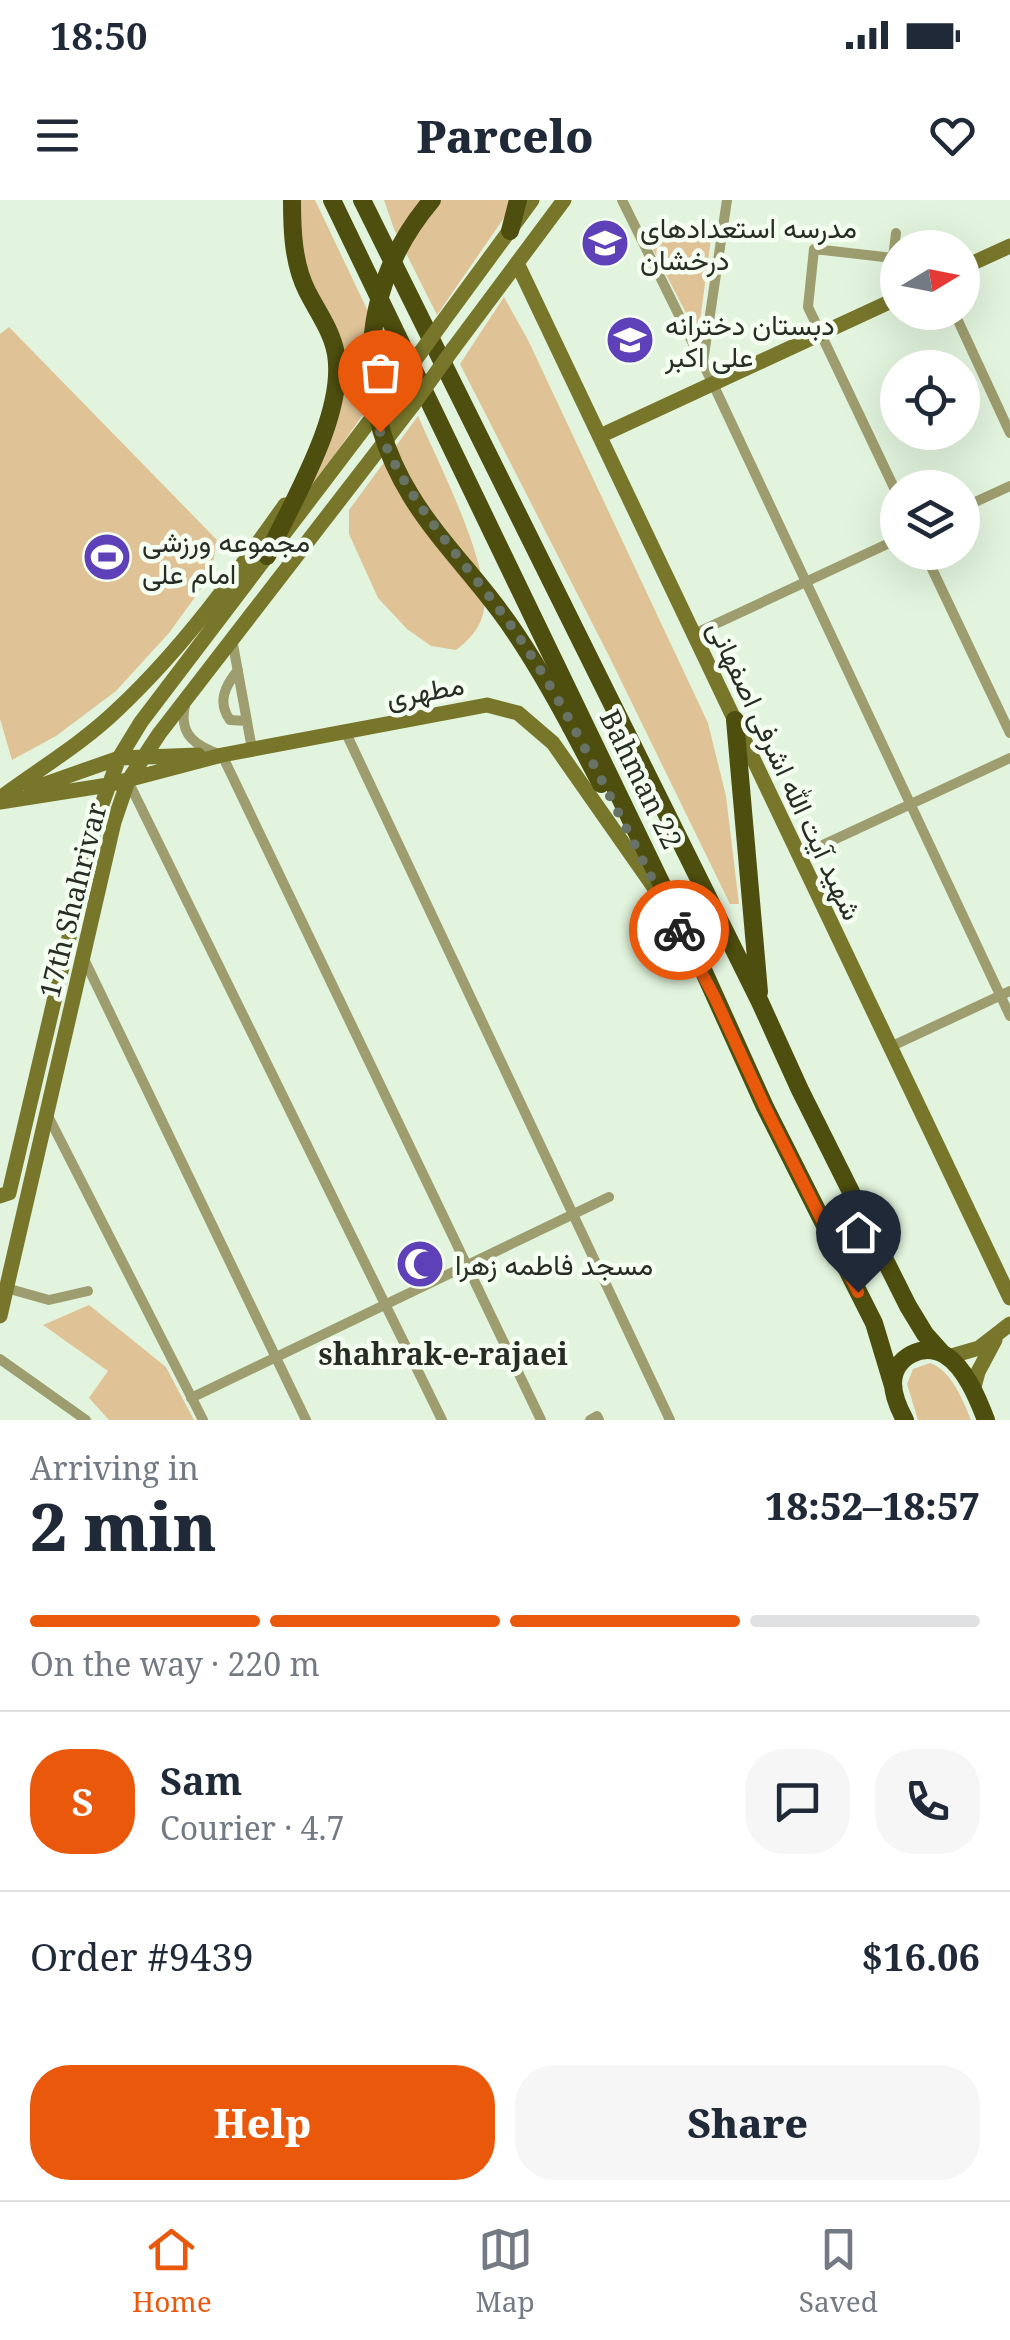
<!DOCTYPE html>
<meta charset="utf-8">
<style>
:root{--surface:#fff;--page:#f6f6f7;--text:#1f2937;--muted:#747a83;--line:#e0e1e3;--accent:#ea580c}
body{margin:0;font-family:"Noto Serif",Vazirmatn,serif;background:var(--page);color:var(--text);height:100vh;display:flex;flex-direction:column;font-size:38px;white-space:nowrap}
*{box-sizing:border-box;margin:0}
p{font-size:32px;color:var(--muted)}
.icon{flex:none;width:55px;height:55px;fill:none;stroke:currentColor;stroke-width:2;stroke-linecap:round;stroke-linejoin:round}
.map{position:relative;height:1220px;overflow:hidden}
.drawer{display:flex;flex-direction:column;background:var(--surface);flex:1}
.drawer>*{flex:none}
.needle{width:65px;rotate:80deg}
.controls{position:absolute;left:880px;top:30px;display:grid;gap:20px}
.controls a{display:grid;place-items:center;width:100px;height:100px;border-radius:50%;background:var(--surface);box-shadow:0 10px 40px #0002;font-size:50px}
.pin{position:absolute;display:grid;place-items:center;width:85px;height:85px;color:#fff;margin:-102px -42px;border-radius:50% 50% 50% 0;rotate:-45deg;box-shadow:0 0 10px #0007}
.pin .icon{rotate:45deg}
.courier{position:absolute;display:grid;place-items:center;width:100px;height:100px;margin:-50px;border:8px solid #ea580c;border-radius:50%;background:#fff;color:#222;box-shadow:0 2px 12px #0007}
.headline em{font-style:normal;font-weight:800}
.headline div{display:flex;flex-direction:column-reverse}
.headline{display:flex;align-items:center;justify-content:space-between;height:170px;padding:0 30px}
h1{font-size:65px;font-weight:800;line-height:75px}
.bar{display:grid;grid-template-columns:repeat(4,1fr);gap:15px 10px;align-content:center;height:120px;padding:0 30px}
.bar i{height:12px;border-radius:8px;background:var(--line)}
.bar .active{background:var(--accent)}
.bar p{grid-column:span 4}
.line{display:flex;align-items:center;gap:25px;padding:0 30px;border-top:2px solid var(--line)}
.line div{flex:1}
.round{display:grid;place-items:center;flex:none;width:105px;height:105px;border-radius:40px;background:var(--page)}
.cta{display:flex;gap:20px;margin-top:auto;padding:20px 30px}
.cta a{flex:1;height:115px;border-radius:40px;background:var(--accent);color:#fff;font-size:40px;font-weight:800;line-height:115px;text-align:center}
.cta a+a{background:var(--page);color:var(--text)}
.status{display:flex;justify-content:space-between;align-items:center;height:70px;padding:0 50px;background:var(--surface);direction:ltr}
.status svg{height:28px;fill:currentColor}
header{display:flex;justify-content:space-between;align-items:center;height:130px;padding:0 30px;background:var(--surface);font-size:45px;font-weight:800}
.tabs{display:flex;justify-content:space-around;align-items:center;height:140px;border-top:2px solid var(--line);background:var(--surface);font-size:28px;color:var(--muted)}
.tabs a{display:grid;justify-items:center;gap:5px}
.tabs .active{color:var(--accent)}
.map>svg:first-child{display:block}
.green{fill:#dfc397}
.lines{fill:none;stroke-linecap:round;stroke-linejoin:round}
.minor{stroke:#9d9d6f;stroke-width:10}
.secondary{stroke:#77762a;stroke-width:15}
.trunk{stroke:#4e4e0e;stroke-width:18}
.secondary-bridge{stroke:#77762a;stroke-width:15}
.trunk-bridge{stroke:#4e4e0e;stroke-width:18}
.done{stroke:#687365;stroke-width:10;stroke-dasharray:0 18}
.route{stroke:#ea580c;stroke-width:12}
.labels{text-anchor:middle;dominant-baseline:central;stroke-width:9;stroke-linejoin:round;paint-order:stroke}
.poi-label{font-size:28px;fill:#272d25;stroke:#f4fef1;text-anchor:start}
.street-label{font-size:28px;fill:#272d25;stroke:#f4fef1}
.neighbourhood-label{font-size:30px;font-weight:bold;fill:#272d25;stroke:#f4fef1}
</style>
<div class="status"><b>18:50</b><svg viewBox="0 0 49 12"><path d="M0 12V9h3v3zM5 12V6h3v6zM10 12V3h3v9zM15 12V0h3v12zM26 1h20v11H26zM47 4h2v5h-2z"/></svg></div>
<header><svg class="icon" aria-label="menu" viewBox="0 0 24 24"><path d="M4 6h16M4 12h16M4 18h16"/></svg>Parcelo<svg class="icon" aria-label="heart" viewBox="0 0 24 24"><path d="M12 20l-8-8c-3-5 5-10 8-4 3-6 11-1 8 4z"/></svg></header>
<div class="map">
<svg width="1010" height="1220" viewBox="0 0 1010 1220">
<rect width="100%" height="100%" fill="#e2f4dd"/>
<!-- green -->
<path class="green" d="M300,0H315L395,168L314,285L309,280C326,248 351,199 345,162C341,131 318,106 307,77C298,54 300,24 300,0Z
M384,0H509L506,15L437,115L394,29Z
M643,30L711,39L698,136Z
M504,97L528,140L708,523L726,596L739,704H730L608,454L460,164Z
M9,127L217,340L211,375L169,433L116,491L56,536L12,560L0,519V134Z
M418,216C437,260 494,370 483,414C479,430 468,441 456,450L431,446L407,429L378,398L349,334V310Z
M89,1105L166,1167L194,1220H109L89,1198L108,1171L43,1125Z
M930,1163C951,1170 963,1200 971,1220H918L907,1184L913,1169Z"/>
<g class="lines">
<!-- minor -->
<path class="minor" d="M622,0L713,184L1010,816
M896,33L893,58L814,49L808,107L898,296
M954,112L1010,233
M703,162L727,0
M962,308L1010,286
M924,352L1010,533
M694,434L898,339
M232,439L252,549
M238,470C225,486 217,502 230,520L247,521
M185,506C178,535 197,547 222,555L541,1220
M345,531L670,1220
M128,581L442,1220
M799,656L1010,558
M83,757L306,1220
M890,847L1010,791
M47,914L203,1220
M6,1088L49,1100L88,1091
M0,1159L86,1220
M191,1198L609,997
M590,1220L597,1216L599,1220"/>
<!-- secondary -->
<path class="secondary" d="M517,63L1010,1098
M962,68L1010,46
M441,124L532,0
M453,149L564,0
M600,236L898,98
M31,589L119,558L198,555
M0,598C39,569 83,543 118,509C182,449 235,376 285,305
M0,602L108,585L222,555L487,505L518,513L553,543L665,703
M0,996L9,993L97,618L119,558L141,522L400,181
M0,1116L114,622L128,581L159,534L413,205
M948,1157L979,1148L1010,1124
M973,1191L978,1172L995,1140"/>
<!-- trunk -->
<path class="trunk" d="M332,0L704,772L765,907L874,1123L893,1186
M362,0L760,802L800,890L908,1106L925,1134L942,1153
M510,31L518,0
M267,356C292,302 346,214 336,154C332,131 317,111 307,91C293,63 292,30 292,0
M735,520L759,792
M571,527L601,584
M905,1220C899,1209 893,1196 893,1183C894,1157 923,1142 945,1155C965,1167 978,1199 986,1220"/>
<!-- secondary-bridge -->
<path class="secondary-bridge" d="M400,181L441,124
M413,205L453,149"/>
<!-- trunk-bridge -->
<path class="trunk-bridge" d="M432,0C359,86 352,200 411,296C436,337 471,372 499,410C527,447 549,486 571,527"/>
</g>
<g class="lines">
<!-- done -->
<path class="done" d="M380,232C412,312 474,370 521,440C580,528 628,636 679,730"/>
<!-- route -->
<path class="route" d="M679,730L715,798L765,907L858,1092"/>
</g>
<!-- icons -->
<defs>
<g id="school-disc" transform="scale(2.5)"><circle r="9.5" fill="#5e40b8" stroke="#f4fef1"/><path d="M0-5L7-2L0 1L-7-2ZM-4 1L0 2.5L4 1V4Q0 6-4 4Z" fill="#fff"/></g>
<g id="stadium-disc" transform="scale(2.5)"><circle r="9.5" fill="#5e40b8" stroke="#f4fef1"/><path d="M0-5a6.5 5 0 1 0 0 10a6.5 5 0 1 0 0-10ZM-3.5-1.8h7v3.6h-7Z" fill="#fff"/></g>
<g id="mosque-disc" transform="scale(2.5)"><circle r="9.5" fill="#5e40b8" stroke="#f4fef1"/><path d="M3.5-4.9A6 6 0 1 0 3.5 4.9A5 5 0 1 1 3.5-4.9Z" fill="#fff"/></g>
</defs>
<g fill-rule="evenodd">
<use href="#school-disc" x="605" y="43"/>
<use href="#school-disc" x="630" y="140"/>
<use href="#stadium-disc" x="107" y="357"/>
<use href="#mosque-disc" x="420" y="1064"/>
</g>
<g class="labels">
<!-- poi labels -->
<g class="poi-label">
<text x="640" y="27">مدرسه استعدادهای<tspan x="640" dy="32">درخشان</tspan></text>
<text x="665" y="124">دبستان دخترانه<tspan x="665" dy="32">علی اکبر</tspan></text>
<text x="142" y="341">مجموعه ورزشی<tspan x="142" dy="32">امام علی</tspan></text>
<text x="455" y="1064">مسجد فاطمه زهرا</text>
</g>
<!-- street labels -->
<g class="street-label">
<text transform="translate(425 490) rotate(-10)">مطهری</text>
<text transform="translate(786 570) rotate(65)">شهید آیت الله اشرفی اصفهانی</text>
<text transform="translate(642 579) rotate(64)">Bahman 22</text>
<text transform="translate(72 700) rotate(-76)">17th Shahrivar</text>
</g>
<!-- neighbourhood labels -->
<g class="neighbourhood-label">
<text x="443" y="1153">shahrak-e-rajaei</text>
</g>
</g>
</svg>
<div class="controls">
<a><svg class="needle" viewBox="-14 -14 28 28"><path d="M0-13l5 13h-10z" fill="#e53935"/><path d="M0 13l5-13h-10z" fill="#747a83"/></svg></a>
<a><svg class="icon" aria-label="locate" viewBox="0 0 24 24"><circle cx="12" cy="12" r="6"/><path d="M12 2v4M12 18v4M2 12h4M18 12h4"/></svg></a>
<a><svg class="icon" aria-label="layers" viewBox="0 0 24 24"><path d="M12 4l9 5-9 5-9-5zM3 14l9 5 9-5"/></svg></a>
</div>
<div class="pin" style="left:380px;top:232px;background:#ea580c"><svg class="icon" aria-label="bag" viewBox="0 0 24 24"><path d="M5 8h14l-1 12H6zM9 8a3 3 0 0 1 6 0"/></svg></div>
<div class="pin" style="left:858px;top:1092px;background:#1f2937"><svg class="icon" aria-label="home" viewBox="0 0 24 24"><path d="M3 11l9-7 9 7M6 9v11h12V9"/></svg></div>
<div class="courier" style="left:679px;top:730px"><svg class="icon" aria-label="bike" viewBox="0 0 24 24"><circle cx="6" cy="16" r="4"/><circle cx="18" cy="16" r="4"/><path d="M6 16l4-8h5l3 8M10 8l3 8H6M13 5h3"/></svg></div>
</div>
<section class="drawer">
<div class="headline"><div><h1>2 min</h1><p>Arriving in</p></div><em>18:52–18:57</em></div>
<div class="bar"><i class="active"></i><i class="active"></i><i class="active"></i><i></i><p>On the way · 220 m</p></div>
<div class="line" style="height:180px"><b class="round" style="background:var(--accent);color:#fff">S</b><div><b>Sam</b><p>Courier · 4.7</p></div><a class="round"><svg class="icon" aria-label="chat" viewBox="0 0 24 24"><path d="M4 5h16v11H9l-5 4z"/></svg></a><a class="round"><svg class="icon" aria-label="phone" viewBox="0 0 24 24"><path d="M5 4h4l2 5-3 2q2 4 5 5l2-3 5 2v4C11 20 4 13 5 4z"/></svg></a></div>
<div class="line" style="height:130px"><div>Order #9439</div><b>$16.06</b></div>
<div class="cta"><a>Help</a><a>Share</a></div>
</section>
<nav class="tabs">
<a class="active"><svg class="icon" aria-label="home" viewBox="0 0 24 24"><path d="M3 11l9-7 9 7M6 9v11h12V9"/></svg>Home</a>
<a><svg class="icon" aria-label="map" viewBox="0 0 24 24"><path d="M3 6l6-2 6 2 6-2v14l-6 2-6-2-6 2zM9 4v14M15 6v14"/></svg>Map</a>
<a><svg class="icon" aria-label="saved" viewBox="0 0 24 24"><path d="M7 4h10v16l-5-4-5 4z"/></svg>Saved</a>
</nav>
